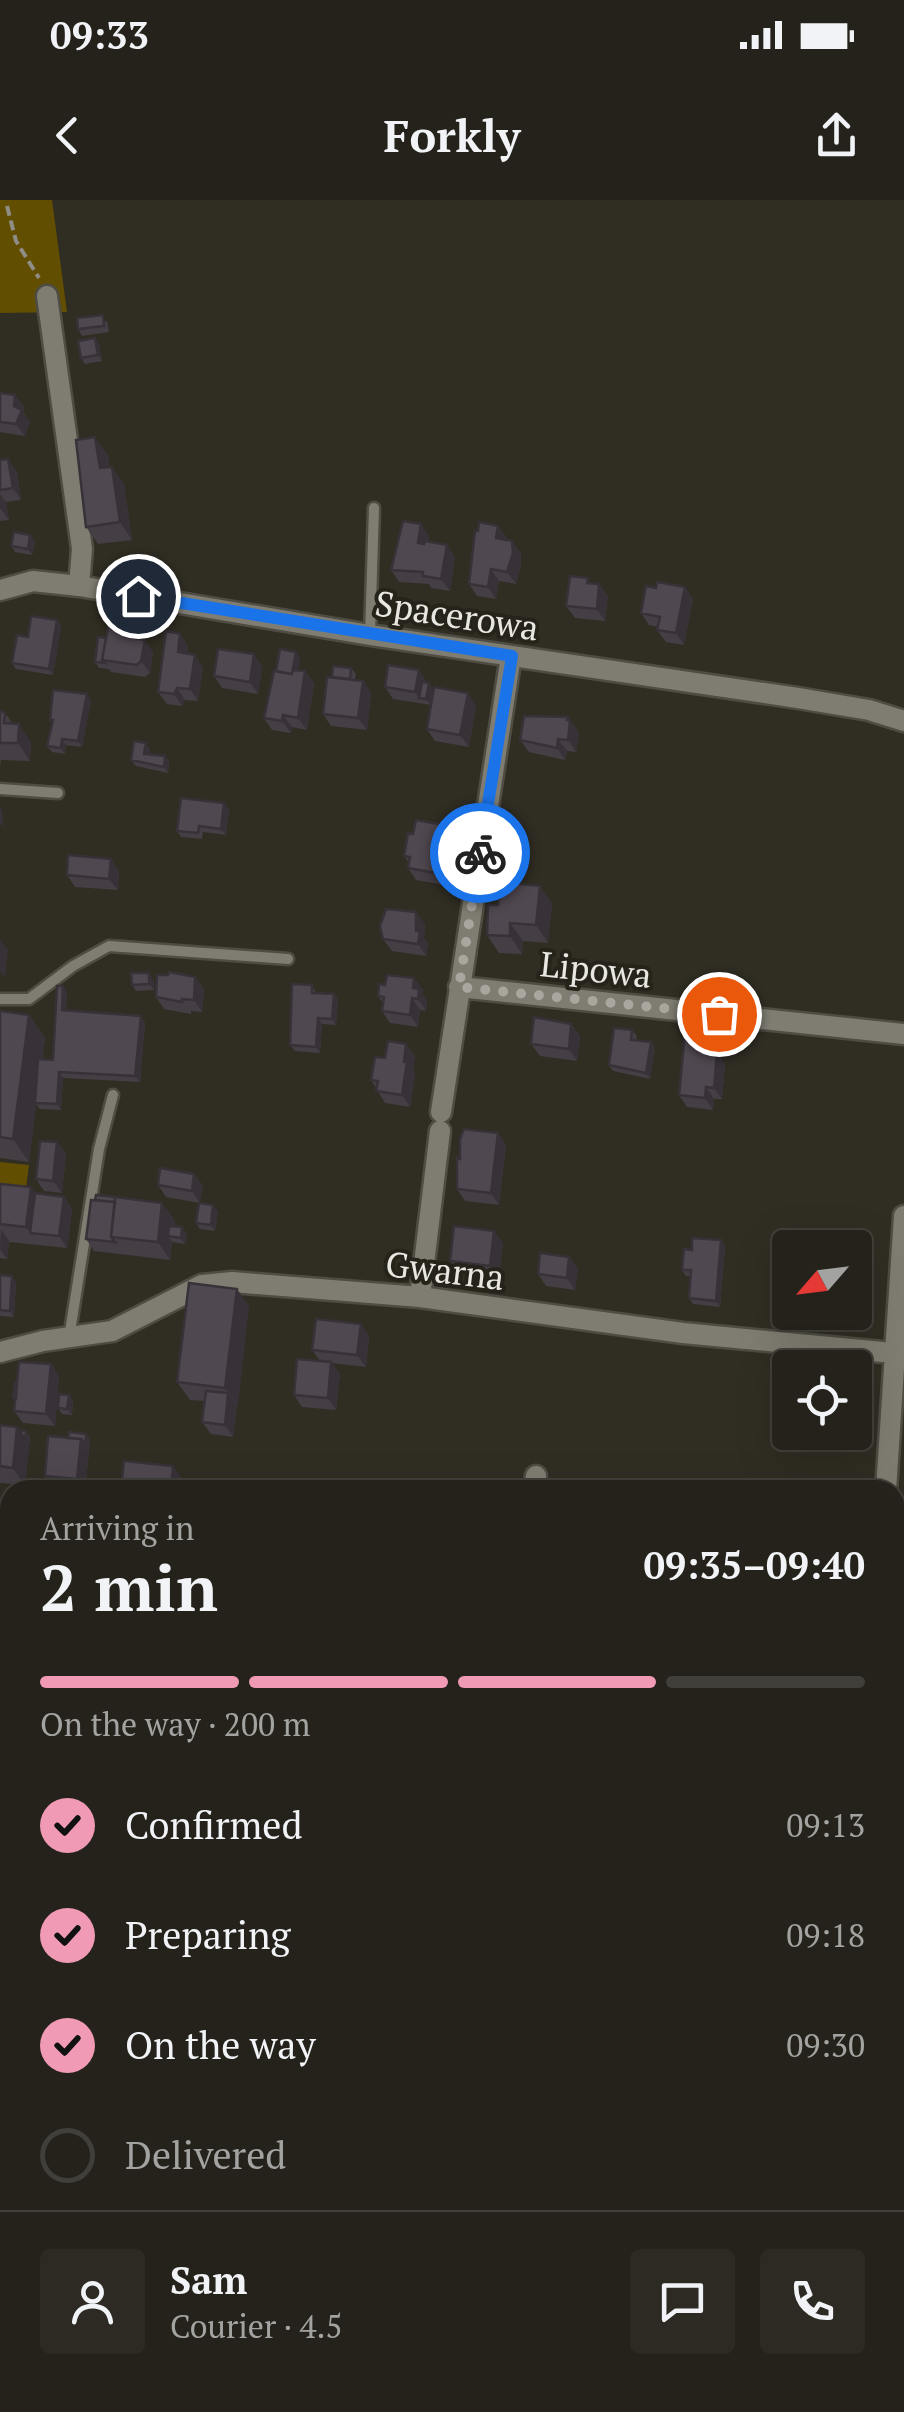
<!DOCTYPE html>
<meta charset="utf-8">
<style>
:root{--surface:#24221a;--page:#2c2a23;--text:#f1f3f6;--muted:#a3a4a2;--line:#413f39;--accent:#f09ab5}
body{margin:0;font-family:"PT Serif",serif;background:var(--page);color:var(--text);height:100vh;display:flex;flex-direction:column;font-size:38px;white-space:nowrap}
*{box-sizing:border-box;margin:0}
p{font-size:32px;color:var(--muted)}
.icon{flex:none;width:55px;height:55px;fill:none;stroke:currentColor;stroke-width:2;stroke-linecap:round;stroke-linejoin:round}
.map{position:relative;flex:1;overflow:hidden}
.side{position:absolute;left:0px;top:1280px;width:905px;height:932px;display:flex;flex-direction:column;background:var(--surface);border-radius:30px 30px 0 0;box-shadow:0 10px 40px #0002,0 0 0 2px var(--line)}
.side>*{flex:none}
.needle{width:65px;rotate:242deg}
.tools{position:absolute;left:772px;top:1030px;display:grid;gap:20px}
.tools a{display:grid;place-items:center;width:100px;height:100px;border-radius:10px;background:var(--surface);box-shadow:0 10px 40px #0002,0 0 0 2px var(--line);font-size:50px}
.pin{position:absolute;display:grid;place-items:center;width:85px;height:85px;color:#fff;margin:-42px;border:5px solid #fff;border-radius:50%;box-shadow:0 2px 10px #0007}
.courier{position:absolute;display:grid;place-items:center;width:100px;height:100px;margin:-50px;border:8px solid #1a73e8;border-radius:50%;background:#fff;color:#222;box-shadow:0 2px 12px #0007}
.headline em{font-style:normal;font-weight:600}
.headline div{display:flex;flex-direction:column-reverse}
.headline{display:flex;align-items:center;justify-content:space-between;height:170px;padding:0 40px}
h1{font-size:65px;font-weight:600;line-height:75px}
.bar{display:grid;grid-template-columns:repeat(4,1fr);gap:15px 10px;align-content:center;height:120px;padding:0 40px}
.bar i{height:12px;border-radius:8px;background:var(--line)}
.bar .on{background:var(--accent)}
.bar p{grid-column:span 4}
.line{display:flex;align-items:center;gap:25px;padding:0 40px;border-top:2px solid var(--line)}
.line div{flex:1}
.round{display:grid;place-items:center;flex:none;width:105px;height:105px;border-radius:10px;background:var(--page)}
ol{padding:0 40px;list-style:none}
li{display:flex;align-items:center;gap:30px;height:110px}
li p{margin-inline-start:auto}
li .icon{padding:10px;border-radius:50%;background:var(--accent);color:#111;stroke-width:4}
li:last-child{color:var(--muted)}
li i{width:55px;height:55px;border:5px solid var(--line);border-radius:50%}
.status{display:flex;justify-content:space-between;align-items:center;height:70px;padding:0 50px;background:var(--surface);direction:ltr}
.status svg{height:28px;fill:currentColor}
header{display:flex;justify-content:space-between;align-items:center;height:130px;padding:0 40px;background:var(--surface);font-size:45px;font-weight:600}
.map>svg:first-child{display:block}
.grass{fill:#624e00}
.park{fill:url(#park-crowns)}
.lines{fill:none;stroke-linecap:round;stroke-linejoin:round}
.stream{stroke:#3a8792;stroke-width:6}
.service-casing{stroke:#4e4c43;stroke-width:15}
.minor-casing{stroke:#4e4c43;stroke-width:25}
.tertiary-casing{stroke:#4e4c43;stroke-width:30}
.path{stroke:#908d86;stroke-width:4;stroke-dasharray:10 5;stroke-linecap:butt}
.service{stroke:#7f7c71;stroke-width:10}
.minor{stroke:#7f7c71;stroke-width:20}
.tertiary{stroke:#7f7c71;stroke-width:25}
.wall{fill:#453e45}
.shaded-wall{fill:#383238}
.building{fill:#504850;stroke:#383238;stroke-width:2.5}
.done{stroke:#a8a69e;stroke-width:10;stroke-dasharray:0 18}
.route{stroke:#1a73e8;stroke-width:12}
.labels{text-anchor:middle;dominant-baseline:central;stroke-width:8;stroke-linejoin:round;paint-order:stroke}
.street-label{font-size:35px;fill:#e9e7e1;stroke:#26231a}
</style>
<div class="status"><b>09:33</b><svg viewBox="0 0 49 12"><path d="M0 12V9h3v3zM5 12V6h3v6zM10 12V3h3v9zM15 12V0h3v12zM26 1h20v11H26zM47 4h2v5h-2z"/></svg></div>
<header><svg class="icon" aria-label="back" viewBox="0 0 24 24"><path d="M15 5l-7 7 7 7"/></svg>Forkly<svg class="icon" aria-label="share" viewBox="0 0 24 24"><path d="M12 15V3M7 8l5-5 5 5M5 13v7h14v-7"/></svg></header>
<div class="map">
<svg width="904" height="2212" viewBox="0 0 904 2212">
<defs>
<pattern id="park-crowns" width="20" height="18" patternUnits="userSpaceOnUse" patternTransform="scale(2.5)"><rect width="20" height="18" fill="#624e00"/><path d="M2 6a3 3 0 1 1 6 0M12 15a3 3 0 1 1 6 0" fill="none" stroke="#786825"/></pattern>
</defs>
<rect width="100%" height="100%" fill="#302d23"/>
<!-- grass -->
<path class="grass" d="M0,0H52L67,112L0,113Z
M895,1582L904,1585V1705L895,1702Z
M895,2119L904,2122V2212H884V2203L895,2202Z"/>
<!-- park -->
<path class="park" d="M0,962L29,965L25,995L0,992Z"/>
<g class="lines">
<!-- stream -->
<path class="stream" d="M0,1624L10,1623
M0,1902L10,1909"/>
<!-- service casing -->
<g class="service-casing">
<path id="service" d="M370,435L374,308
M0,589L58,593
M0,799H29L73,766L109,746L288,759
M69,1138L99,949L113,895"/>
</g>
<!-- minor casing -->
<g class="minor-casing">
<path id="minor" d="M47,96L82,349L79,386
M0,390L33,381L79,386L370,435L798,498L869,510L904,521
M459,787L904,834
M441,912L511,456
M420,1097L440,931
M0,1152L43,1141L112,1131L202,1085L232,1082L420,1097L683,1133L893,1153
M534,1290L536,1276
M886,1290L904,1016
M895,1562L904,1565
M895,1832L904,1836
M895,2106L904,2109
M16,2202L30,2212
M871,2202V2212
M507,2212L512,2202"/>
</g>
<!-- tertiary casing -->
<g class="tertiary-casing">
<path id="tertiary" d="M0,1884L10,1890
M479,2202L492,2212"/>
</g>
<!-- path -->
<path class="path" d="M7,6L16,41L39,78"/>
<!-- service -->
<use href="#service" class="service"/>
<!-- minor -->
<use href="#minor" class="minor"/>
<!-- tertiary -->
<use href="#tertiary" class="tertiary"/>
</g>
<!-- wall -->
<path class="wall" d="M107,121L109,132L82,136L78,129Z
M99,144L102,161L85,164L81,158Z
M0,193L15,195L24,207L23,212L30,222L25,236L0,232Z
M108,255L109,267L124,284L132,340L98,344L86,327Z
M0,260L17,271L21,300L6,302L9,320L0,321Z
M498,326L507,338L506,340L521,353V365L516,384L499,381L496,399L477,396L469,384L478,331Z
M429,336V342L455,357L450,391L431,388L429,384L399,382L391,370Z
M35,341L32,355L15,352L11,346Z
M592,383L599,384L608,396L605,421L575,418L566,406Z
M685,387L693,399L684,445L666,442L657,430L658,427L649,425L641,413L656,388Z
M57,420L61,426L53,475L16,469L12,463L28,437Z
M180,434L188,446L187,454L203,467L198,501L185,500L182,506L167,504L158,492Z
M134,437L153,452L150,473L145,477L111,472L109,469L99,468L95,462L106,438Z
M300,458L298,470L305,471L314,483L307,530L292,527L291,533L272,530L264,518L277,471Z
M262,466L258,494L222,488L214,476Z
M351,468L356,474L355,480L363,481L371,493L367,530L331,526L323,514L332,477Z
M427,482L433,490L431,505L393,499L385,487Z
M91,500L82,547L66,545L65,554L52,552L47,546L52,523L50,520Z
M476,505L469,547L435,541L427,529Z
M0,511L5,513L13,524L31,542L30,561L1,560L0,567Z
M568,517L579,533L576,552L567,551L565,560L529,552L520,540Z
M150,549L149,555L165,556L169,562L168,573L136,566L131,560Z
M229,609L226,635L203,632L202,639L181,637L177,631Z
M444,625L452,637L445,685L416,680L408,668L409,663L404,656L413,634Z
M119,671L118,690L75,687L67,675Z
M540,686L552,704L548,743L523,741L522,754L499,753L487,735L498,705Z
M425,724L424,738L428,743L426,756L392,751L383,739Z
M195,777L204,789L202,812L191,811V814L164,809L156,797Z
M414,778L423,790L422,794L427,801L426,811L420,810L418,827L390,823L382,811L383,803L378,796L385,785Z
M153,779L154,790L136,791L132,785Z
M312,785L316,793L334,794L338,800L336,825L322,824L320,853L295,851L290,845Z
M63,786L67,792L66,811L145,822L140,882L63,878L61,910L40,909L36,904L29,962L0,958V811L29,815L45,838L42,860H53Z
M571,824L580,836L577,861L540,856L531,844Z
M632,830L637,836L636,840L651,842L655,848L650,879L613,871L609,865Z
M406,844L415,856L413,871L415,874L410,907L385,903L371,880L385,858Z
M712,848V851L725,864L722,899H714L713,910L687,907L679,895Z
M498,933L506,945L499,1005L465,1001L457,989L460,959Z
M57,942L66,954L62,993L44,991L36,979Z
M194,974L203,986L200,1003L166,997L158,985Z
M0,984L35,993L64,997L72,1009L67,1048L9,1042L7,1059L0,1058Z
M218,1011L215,1031L200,1029L196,1023Z
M175,1020L174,1027H182L187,1034L185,1044L172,1042L170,1060L94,1051L86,1039Z
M494,1031L503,1043L499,1078L458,1073L450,1061Z
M721,1040L725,1046L720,1107L693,1104L689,1098L691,1076H686L682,1070L692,1050Z
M569,1057L578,1069L575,1090L546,1086L538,1074Z
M0,1075L16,1082L14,1117L0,1116Z
M249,1106L233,1237L211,1234L202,1222L205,1201L190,1200L177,1182Z
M361,1124L369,1136L366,1167L332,1163L340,1174L336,1210L302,1207L294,1195L320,1161L312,1150Z
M51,1164L59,1176L55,1226L23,1223L14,1211L15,1200L13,1197L17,1183Z
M69,1195L73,1201L72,1215L62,1214L58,1208Z
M0,1225L26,1231L30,1237L25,1285L0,1283Z
M86,1234L90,1240L86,1282L106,1284L110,1290H75L53,1288L45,1276L68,1238Z
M0,1673L6,1683L7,1694H10V1726H0Z
M0,1774H10V1838L3,1828L2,1822H0Z"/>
<!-- shaded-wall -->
<path class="shaded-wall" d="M95,138L99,144L102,161L98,155Z
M15,195L24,207L23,212L30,222L25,236L16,224L14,206Z
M95,237L108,255L112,286L100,268Z
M8,259L17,271L21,300L13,288Z
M112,267L124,284L132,340L120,322Z
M0,294L6,302L9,320L0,308Z
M421,324L429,336L426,355L418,343Z
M498,326L507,338L504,350L496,338Z
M30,335L35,341L32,355L28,349Z
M512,341L521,353V365L516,384L507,372Z
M447,345L455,357L450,391L441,379Z
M491,369L499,381L496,399L488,387Z
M599,384L608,396L605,421L597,409Z
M685,387L693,399L684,445L676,433Z
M57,420L61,426L53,475L49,469Z
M126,425L134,437L132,448L124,436Z
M180,434L188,446L186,464L178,452Z
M145,440L153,452L150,473L141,461Z
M296,452L300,458L297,480L293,474Z
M254,454L262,466L258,494L250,482Z
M195,455L203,467L198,501L190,489Z
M419,470L427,482L424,499L419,498L415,492Z
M305,471L314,483L307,530L298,518Z
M363,481L371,493L367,530L358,518Z
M429,483L433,490L431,505L426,499Z
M177,488L185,500L182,506L174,494Z
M468,493L476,505L469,547L460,535Z
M87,494L91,500L82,547L78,541Z
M283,515L292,527L291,533L282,521Z
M568,517L579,533L576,552L568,540Z
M19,524L31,542L30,561L18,543Z
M62,539L66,545L65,554L61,548Z
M558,539L567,551L565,560L557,548Z
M146,543L150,549L148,560L144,554Z
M165,556L169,562L168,573L164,567Z
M224,603L229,609L226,635L221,629Z
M0,607L2,610L4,628L0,623Z
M444,625L452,637L445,685L436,673Z
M111,659L119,671L118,690L109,679Z
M540,686L552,704L548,743L536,725Z
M416,712L425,724L424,738L428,743L426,756L418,744L416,731Z
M510,723L523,741L522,754L510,736Z
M0,739L8,750L5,778L0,771Z
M149,773L153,779L154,790L149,784Z
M195,777L204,789L202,812L194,800Z
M414,778L423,790L422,794L427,801L426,811L418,799L413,788Z
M63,786L67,792L66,816L62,810Z
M334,794L338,800L336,825L332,819Z
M412,798L420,810L418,827L410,815Z
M29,815L45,838L29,962L13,939Z
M141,816L145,822L140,882L135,876Z
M318,818L322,824L320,853L316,847Z
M571,824L580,836L577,861L569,849Z
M704,836L712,848L711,862L702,850Z
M651,842L655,848L650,879L646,873Z
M406,844L415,856L413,871L415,874L410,907L402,895Z
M717,852L725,864L722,899L714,888Z
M59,872L63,878L61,910L57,904Z
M706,887L714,899L713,910L705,898Z
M498,933L506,945L499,1005L491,993Z
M57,942L66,954L62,993L53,981Z
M194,974L203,986L200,1003L192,991Z
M31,987L43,1005L30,1033L26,1027Z
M64,997L72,1009L67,1048L59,1036Z
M162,1003L175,1020L173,1037L168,1036L172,1042L170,1060L158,1042Z
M213,1005L218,1011L215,1031L211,1025Z
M182,1027L187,1034L185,1044L181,1038Z
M1,1029L9,1041L7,1059L0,1049Z
M494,1031L503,1043L499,1078L490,1066Z
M721,1040L725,1046L720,1107L716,1101Z
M569,1057L578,1069L575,1090L567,1078Z
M12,1076L16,1082L14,1117L10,1111Z
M237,1089L249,1106L238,1206L225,1188Z
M361,1124L369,1136L366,1167L357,1155Z
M331,1162L340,1174L336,1210L328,1198Z
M51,1164L59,1176L55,1226L46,1214Z
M228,1193L237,1205L233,1237L225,1225Z
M69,1195L73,1201L72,1215L67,1209Z
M17,1227L25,1239L26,1231L30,1237L25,1285L13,1268Z
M86,1234L90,1240L85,1290L77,1279L81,1239Z
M173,1266L182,1278L180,1290H171Z
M0,1673L6,1683L7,1706L0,1696Z
M4,1979L10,1987V1995L0,2010V1985Z
M4,2115L10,2123V2132L1,2146L0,2122Z"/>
<!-- building -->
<path class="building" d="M103,115L104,126L78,129L77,118Z
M95,138L98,155L81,158L78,141Z
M0,193L15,195L14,206L22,210L16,224L0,222Z
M95,237L100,268L112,267L120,322L86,327L76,240Z
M8,259L13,288L0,290V260Z
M403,321L421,324L418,343L424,344L425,341L447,345L441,379L423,376V372L391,370Z
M479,322L498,326L496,338L512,341L513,353L507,372L491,369L488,387L469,384L475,331H478Z
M14,332L30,335L28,349L11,346Z
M570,376L588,378L587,383L599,384L597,409L566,406Z
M657,382L685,387L676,433L657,430L660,417L641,413L646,386L656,388Z
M31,416L57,420L49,469L12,463L17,435L28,437Z
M109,422L126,425L124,436L145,440L141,461L137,465L102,460Z
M166,431L180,434L178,452L195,455L190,489L177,488L174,494L158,492Z
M98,437L106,438L102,460L105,463L95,462Z
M218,449L254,454L250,482L214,476Z
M280,449L296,452L292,474L276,471Z
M388,465L419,470L415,492L385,487Z
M333,466L351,468L350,479L332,477Z
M293,470L305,471L298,518L283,515L282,521L264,518L274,471L292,474Z
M327,477L363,481L358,518L323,514Z
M422,482L429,483L426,499L419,498Z
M434,487L468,493L460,535L427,529Z
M53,490L87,494L78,541L62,539L61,548L47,546L53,520H50Z
M0,511L5,513L4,523L19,524L18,543H0Z
M524,516L568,517L567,520L570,521L568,540L558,539L557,548L520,540Z
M134,541L146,543L144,554L165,556L164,567L131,560Z
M181,598L224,603L221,629L199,626L198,633L177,631Z
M416,620L444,625L436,673L408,668L410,657L404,656L408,633L413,634Z
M68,655L111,659L109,679L67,675Z
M500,682L540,686L536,725L510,723V736L487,735L488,705H498Z
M386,709L416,712V731H420L418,744L383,739L380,726Z
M169,772L195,777L194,800L182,799V802L156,797L157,775H168Z
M131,773H149V784L132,785Z
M387,775L414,778L413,788L419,789L418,799L412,798L410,815L382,811L384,797L378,796L379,784L385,785Z
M292,784L312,785V793L334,794L332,819L318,818L316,847L290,845Z
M57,786H63L62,810L141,816L135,876L59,872L57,904L35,903L38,859L53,860Z
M0,811L29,815L13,939L0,937Z
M534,817L571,824L569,849L531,844Z
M614,828L632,830L631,840L651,842L646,873L609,865Z
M685,833L704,836L702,850L717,852L714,888L706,887L705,898L679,895Z
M388,841L406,844L404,862H407L402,895L376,891L378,881L371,880L375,857L385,858Z
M464,929L498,933L491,993L457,989V958L460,959V939Z
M40,941L57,942L53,981L36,979Z
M160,968L194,974L192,991L158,985Z
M0,984L31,987L26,1027L0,1024Z
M35,993L64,997L59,1036L30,1033Z
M96,995L115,997V1002L95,1000Z
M115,997L162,1003L158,1042L111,1037Z
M91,1000L115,1002L111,1037L115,1042L86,1039Z
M199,1003L213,1005L211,1025L196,1023Z
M169,1026L182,1027L181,1038L168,1036Z
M454,1026L494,1031L490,1066L450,1061Z
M692,1038L721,1040L716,1101L689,1098L691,1070H682L684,1049L692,1050Z
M540,1053L569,1057L567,1078L538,1074Z
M0,1075L12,1076L10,1111L0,1110Z
M189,1083L237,1089L225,1188L177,1182Z
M316,1119L361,1124L357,1155L312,1150Z
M297,1159L331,1162L328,1198L294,1195Z
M19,1162L51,1164L46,1214L14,1211Z
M15,1183H17L16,1198L13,1197Z
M206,1191L228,1193L225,1225L202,1222Z
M59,1194L69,1195L67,1209L58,1208Z
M0,1225L17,1227L13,1268L0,1266Z
M19,1230L26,1231L25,1239Z
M69,1232L86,1234L85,1245L81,1239L68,1238Z
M48,1236L81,1239L77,1279L45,1276Z
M124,1261L173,1266L171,1290L121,1288Z
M76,1280L106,1284L105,1290H75Z
M549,1287L575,1290H549Z
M0,1694H10V1713L0,1714Z
M904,1756V1779L897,1777Z
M0,1774H10V1828H3L2,1810H0Z
M904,1868V1888L898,1885Z"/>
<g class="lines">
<!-- done -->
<path class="done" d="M480,653L459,787L719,814"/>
<!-- route -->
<path class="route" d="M138,396L512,456L480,653"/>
</g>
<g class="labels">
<!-- street labels -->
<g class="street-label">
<text transform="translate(457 415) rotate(9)">Spacerowa</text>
<text transform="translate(596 769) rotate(6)">Lipowa</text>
<text transform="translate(445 1070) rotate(7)">Gwarna</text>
</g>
</g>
</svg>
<div class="tools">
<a><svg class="needle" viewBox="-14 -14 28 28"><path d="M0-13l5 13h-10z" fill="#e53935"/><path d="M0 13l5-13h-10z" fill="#a3a4a2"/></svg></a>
<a><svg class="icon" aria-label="locate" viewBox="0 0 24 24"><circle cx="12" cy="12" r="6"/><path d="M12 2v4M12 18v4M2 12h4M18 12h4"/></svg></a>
</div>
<div class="pin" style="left:719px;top:814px;background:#ea580c"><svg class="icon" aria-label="bag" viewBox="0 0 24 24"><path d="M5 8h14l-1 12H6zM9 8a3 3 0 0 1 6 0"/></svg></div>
<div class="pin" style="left:138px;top:396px;background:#1f2937"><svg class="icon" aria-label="home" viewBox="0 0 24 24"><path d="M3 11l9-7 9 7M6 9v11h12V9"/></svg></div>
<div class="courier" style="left:480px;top:653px"><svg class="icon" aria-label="bike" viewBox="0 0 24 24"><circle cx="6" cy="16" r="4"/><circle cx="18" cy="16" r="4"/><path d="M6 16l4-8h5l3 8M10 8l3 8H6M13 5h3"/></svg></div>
<section class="side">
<div class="headline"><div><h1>2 min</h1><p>Arriving in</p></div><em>09:35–09:40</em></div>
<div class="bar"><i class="on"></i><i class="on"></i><i class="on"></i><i></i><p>On the way · 200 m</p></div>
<ol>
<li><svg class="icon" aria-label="check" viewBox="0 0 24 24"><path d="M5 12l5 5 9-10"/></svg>Confirmed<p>09:13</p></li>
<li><svg class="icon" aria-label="check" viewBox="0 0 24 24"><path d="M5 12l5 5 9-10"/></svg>Preparing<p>09:18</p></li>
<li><svg class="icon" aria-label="check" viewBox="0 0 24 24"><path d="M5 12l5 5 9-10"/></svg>On the way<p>09:30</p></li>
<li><i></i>Delivered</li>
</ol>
<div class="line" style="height:180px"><a class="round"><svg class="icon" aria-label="person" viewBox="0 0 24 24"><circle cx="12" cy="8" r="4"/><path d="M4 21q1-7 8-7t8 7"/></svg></a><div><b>Sam</b><p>Courier · 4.5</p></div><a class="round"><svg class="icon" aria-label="chat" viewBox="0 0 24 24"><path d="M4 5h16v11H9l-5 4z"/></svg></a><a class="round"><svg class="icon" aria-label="phone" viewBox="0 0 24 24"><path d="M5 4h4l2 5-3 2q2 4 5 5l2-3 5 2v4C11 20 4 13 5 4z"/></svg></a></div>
</section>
</div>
